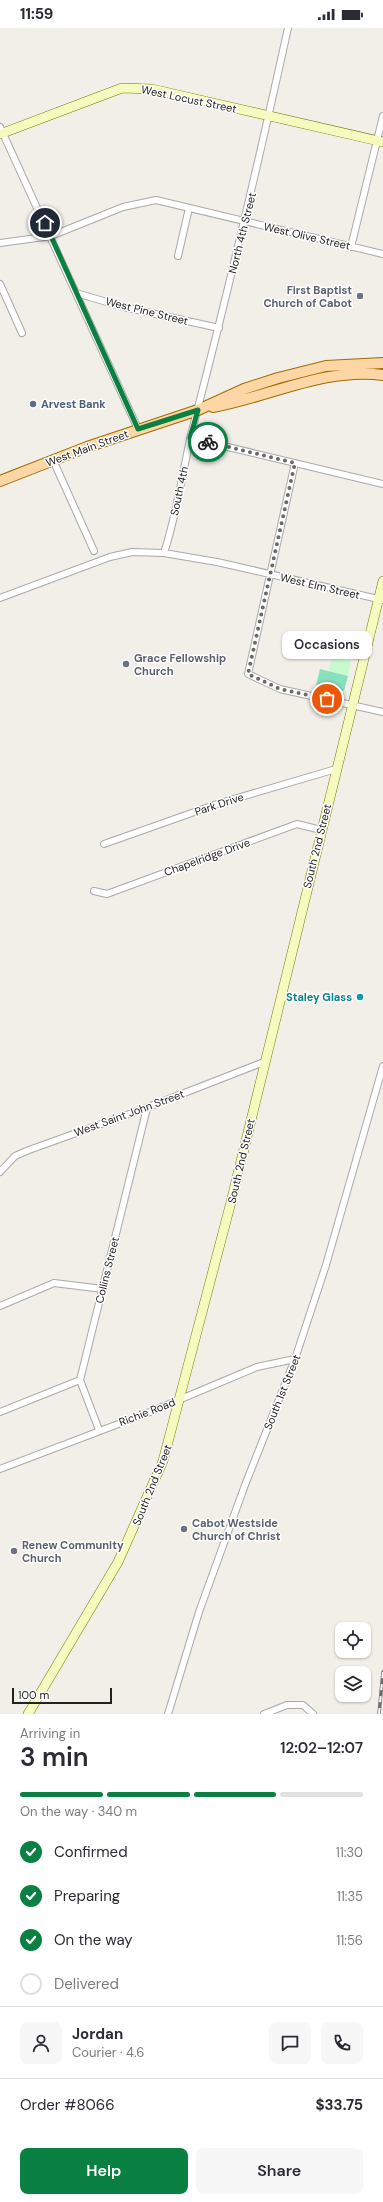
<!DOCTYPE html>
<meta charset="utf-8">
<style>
:root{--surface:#fff;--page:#f7f7f7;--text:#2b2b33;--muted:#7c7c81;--line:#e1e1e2;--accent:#0b8043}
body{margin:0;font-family:"DM Sans",sans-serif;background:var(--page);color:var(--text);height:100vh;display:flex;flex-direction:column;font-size:15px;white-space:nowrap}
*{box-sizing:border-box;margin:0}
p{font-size:13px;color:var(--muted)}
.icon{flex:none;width:22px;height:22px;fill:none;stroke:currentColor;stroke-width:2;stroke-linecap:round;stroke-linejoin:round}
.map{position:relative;height:1686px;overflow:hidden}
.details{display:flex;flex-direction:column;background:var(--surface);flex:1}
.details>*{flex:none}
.controls{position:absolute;left:335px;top:1594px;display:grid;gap:8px}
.controls a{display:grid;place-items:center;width:36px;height:36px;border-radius:8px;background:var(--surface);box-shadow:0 1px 3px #0004;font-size:20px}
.scale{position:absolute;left:12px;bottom:10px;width:100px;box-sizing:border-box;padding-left:4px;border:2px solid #222;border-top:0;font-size:11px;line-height:14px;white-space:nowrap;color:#222;-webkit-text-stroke:3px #fff;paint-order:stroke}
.pin{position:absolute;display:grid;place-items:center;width:34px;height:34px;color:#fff;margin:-17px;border:2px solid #fff;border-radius:50%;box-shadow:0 1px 4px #0007}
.courier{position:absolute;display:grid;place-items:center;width:40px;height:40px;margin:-20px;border:3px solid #0b8043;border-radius:50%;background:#fff;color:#222;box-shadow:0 1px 5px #0007}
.bubble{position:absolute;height:28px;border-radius:8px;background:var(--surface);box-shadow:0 1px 3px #0004;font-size:13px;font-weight:600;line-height:28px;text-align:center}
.overview em{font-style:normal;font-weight:600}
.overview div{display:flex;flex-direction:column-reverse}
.overview{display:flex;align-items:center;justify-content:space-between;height:68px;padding:0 20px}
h1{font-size:26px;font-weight:600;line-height:30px}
.bar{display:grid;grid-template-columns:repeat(4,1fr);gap:6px 4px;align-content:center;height:48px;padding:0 20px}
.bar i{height:5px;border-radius:3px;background:var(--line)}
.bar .current{background:var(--accent)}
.bar p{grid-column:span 4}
.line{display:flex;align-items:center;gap:10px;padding:0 20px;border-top:1px solid var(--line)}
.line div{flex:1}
.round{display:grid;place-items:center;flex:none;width:42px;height:42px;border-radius:8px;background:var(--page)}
ol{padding:0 20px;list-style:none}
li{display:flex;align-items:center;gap:12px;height:44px}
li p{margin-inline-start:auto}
li .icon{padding:4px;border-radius:50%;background:var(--accent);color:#fff;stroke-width:4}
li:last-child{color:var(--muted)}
li i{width:22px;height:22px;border:2px solid var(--line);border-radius:50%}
.action{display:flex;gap:8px;margin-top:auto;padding:8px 20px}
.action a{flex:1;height:46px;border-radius:8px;background:var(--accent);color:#fff;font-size:16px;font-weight:600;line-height:46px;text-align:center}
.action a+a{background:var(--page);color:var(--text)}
.status{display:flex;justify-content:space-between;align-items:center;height:28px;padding:0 20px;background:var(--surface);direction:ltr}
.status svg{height:11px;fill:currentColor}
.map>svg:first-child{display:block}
.park{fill:#c8facc}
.pitch{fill:#88e0be}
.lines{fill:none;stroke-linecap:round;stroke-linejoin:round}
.street-casing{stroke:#a9a9a9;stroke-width:8}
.secondary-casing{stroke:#707d05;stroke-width:10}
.primary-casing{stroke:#a06b00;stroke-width:12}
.street{stroke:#fff;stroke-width:6}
.secondary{stroke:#f7fabf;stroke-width:9}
.primary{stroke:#fcd6a4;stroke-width:10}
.rail-casing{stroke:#707070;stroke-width:3.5}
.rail{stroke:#fff;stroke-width:2;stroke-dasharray:6;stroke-linecap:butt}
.done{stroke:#6b6a68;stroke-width:4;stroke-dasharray:0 7.2}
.route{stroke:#0b8043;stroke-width:5}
.worship-dot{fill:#6b7280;stroke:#fff;stroke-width:1.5}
.service-dot{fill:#5c6f8a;stroke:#fff;stroke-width:1.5}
.culture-dot{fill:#0f9aa8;stroke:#fff;stroke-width:1.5}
.labels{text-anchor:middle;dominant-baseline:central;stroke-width:3;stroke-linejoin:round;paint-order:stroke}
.street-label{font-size:11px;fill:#222;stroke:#fff}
.worship-label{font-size:11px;font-weight:bold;fill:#5b616d;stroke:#fff;text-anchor:start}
.service-label{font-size:11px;font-weight:bold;fill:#4e5e75;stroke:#fff;text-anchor:start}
.culture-label{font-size:11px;font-weight:bold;fill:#0d838f;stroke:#fff;text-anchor:end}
</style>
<div class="status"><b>11:59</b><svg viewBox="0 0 49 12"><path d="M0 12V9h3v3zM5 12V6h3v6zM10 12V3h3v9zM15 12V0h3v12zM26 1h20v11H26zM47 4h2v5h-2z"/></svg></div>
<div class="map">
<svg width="383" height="1686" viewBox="0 0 383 1686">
<rect width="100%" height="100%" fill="#f2efe9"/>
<!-- park -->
<path class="park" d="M332,629L351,633L348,648L329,643Z"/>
<!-- pitch -->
<path class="pitch" d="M320,641L348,648L344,663L316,657Z"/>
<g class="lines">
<!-- street casing -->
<g class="street-casing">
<path id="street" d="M288,0C259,132 228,264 194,395C183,438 178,483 164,525L217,534L383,572
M0,99L138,401
M0,215L51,208L123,179L156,172L383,226
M351,219L383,88
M178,228L189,180
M0,256L22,305
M76,265L124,279L219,300
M190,410L383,456
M53,432L94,523
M295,435L248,646L280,661L383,684
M0,570L110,529L132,524L164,525
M104,816L217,776L336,741
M94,863L107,866L297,796L321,802
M0,1144L15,1128L29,1122L143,1081L264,1034
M0,1278L54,1255L103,1261
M0,1384L80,1352
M99,1402L80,1352L147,1080
M0,1441L150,1384L257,1339L295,1331
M168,1686L199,1584L245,1457L295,1331L326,1237L383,1038
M264,1686L287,1677H303L313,1686"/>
</g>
<!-- secondary casing -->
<g class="secondary-casing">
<path id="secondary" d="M0,106L122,60L152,61L383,114
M28,1686L118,1534L163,1433L231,1174L383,553"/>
</g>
<!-- primary casing -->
<g class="primary-casing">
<path id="primary" d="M213,379C269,369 325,339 383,347
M0,453L87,419L198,382L244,361L278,350L326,338L383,335"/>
</g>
<!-- street -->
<use href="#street" class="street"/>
<!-- secondary -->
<use href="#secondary" class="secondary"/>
<!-- primary -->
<use href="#primary" class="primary"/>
<!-- rail casing -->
<g class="rail-casing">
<path id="rail" d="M379,1686L383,1644"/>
</g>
<!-- rail -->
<use href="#rail" class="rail"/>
</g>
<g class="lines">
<!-- done -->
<path class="done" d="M208,414L295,435L248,646L280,661L327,671"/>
<!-- route -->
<path class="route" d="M45,195L138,401L198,382L190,410L208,414"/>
</g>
<!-- markers -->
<g class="worship-dot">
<circle cx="360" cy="268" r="4"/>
<circle cx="126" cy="636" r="4"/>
<circle cx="184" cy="1501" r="4"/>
<circle cx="14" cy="1523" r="4"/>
</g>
<circle class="service-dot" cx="33" cy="376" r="4"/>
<circle class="culture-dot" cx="360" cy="969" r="4"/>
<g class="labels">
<!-- street labels -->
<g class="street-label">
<text transform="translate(189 71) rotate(12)">West Locust Street</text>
<text transform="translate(242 205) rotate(-76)">North 4th Street</text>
<text transform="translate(307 208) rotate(13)">West Olive Street</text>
<text transform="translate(147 283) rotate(14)">West Pine Street</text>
<text transform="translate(87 420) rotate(-20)">West Main Street</text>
<text transform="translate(179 463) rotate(-78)">South 4th</text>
<text transform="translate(320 558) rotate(13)">West Elm Street</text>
<text transform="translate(219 776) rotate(-18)">Park Drive</text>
<text transform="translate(317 818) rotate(-76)">South 2nd Street</text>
<text transform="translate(207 829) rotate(-20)">Chapelridge Drive</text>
<text transform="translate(129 1085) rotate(-20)">West Saint John Street</text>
<text transform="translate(241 1133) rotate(-77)">South 2nd Street</text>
<text transform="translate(107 1242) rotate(-76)">Collins Street</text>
<text transform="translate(282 1364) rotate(-68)">South 1st Street</text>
<text transform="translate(147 1384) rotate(-21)">Richie Road</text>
<text transform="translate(152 1457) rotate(-68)">South 2nd Street</text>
</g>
<!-- worship labels -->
<g class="worship-label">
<text x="352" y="262" text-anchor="end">First Baptist<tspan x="352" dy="13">Church of Cabot</tspan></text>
<text x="134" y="630">Grace Fellowship<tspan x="134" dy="13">Church</tspan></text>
<text x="192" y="1495">Cabot Westside<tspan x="192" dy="13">Church of Christ</tspan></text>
<text x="22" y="1517">Renew Community<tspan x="22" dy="13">Church</tspan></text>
</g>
<!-- service labels -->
<g class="service-label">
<text x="41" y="376">Arvest Bank</text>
</g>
<!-- culture labels -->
<g class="culture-label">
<text x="352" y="969">Staley Glass</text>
</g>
</g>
</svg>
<div class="controls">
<a><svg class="icon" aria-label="locate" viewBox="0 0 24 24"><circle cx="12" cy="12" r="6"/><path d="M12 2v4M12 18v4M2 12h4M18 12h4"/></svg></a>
<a><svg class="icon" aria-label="layers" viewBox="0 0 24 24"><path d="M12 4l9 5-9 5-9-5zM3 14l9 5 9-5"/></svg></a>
</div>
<div class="scale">100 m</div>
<div class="pin" style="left:327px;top:671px;background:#ea580c"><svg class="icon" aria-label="bag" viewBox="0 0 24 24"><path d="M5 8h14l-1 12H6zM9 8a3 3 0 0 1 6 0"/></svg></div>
<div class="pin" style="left:45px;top:195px;background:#1f2937"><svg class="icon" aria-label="home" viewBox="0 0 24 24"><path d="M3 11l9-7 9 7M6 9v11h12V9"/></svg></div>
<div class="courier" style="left:208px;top:414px"><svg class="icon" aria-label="bike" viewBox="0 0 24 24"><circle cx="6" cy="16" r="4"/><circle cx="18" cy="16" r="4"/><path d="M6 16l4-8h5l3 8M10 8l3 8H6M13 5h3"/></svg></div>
<div class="bubble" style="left:282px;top:603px;width:90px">Occasions</div>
</div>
<section class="details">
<div class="overview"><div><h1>3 min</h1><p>Arriving in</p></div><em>12:02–12:07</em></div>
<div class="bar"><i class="current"></i><i class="current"></i><i class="current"></i><i></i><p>On the way · 340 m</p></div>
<ol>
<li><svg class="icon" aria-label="check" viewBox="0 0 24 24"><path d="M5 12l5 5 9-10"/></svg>Confirmed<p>11:30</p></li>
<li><svg class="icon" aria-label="check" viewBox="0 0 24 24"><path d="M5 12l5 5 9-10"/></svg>Preparing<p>11:35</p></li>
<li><svg class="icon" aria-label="check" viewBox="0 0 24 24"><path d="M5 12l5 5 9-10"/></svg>On the way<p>11:56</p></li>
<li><i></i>Delivered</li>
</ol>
<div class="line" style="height:72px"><a class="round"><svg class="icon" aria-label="person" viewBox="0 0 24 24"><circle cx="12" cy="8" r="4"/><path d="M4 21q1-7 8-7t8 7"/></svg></a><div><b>Jordan</b><p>Courier · 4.6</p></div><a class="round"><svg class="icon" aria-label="chat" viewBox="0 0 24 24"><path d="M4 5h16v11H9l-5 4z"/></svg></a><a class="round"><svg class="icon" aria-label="phone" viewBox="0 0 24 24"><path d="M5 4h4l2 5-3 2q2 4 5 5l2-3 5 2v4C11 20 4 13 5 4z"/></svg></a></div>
<div class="line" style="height:52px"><div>Order #8066</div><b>$33.75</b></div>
<div class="action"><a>Help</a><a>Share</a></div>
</section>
